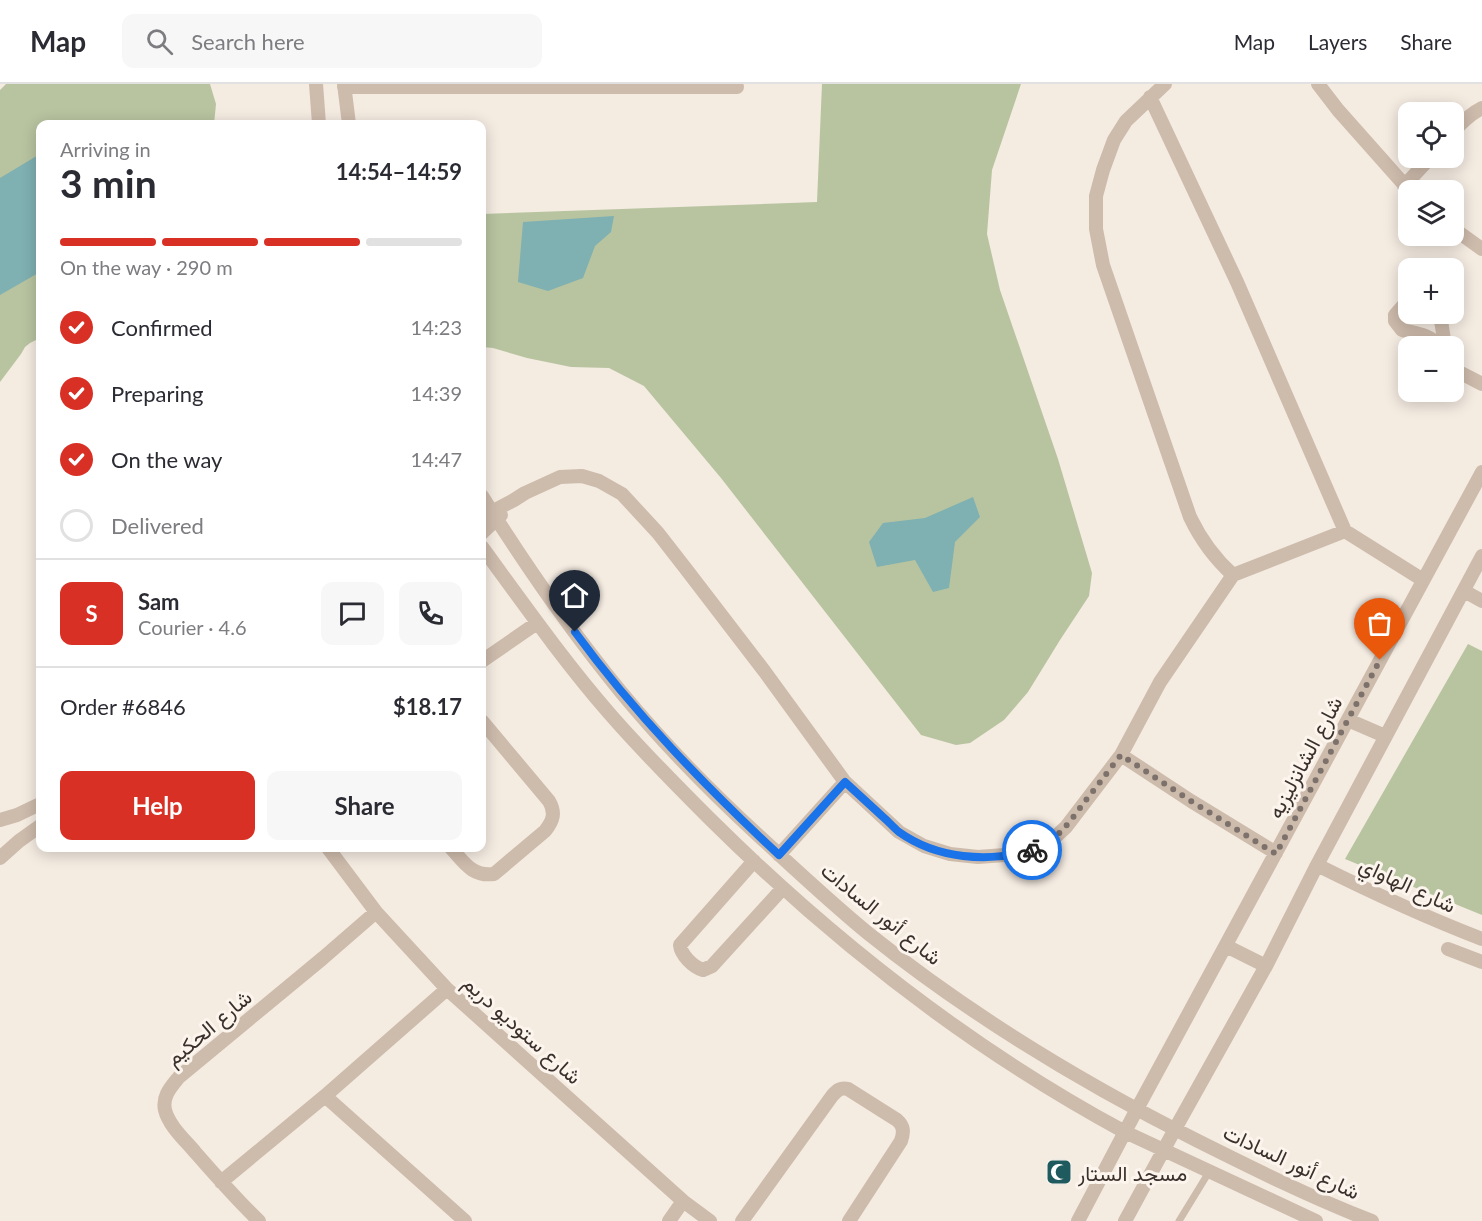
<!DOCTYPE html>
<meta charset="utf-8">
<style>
:root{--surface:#fff;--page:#f7f7f7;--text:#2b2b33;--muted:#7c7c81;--line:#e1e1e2;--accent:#d93025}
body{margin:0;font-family:Lato,Vazirmatn,sans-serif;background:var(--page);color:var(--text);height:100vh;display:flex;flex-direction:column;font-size:22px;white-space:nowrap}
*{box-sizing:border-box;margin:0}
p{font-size:20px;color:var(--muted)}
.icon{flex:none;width:33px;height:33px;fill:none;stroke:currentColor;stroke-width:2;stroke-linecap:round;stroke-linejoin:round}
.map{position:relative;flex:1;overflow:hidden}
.details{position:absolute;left:36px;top:36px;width:450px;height:732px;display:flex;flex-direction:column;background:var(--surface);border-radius:12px;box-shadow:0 3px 15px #0003}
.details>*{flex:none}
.tools{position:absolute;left:1398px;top:18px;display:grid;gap:12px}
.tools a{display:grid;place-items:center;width:66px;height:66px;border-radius:12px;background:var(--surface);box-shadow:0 3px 15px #0003;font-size:30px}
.pin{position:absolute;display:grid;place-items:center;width:51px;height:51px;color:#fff;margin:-62px -26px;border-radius:50% 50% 50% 0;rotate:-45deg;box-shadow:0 0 6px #0007}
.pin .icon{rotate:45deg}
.courier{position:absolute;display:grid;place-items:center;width:60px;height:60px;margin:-30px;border:4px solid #1a73e8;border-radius:50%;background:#fff;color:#222;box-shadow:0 2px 8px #0007}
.headline em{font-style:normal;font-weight:700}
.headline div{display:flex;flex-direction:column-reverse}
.headline{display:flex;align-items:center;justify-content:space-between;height:102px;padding:0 24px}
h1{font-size:39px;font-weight:700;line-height:45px}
.bar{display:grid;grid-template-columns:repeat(4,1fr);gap:9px 6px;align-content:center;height:72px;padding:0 24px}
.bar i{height:8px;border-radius:4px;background:var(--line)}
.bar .on{background:var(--accent)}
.bar p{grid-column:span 4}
.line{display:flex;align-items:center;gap:15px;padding:0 24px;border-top:2px solid var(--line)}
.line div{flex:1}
.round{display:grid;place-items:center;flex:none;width:63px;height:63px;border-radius:12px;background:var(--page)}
ol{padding:0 24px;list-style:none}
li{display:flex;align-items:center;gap:18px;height:66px}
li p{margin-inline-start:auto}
li .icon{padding:6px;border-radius:50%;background:var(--accent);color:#fff;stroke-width:4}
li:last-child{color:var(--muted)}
li i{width:33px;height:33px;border:3px solid var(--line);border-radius:50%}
.action{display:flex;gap:12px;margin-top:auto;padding:12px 24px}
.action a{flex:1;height:69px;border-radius:12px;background:var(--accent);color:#fff;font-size:24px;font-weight:700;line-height:69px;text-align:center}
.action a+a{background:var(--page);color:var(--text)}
header{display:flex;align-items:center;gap:36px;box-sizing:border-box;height:84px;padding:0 30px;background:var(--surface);border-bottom:2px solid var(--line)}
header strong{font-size:28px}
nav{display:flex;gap:33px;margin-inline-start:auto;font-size:21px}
.search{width:420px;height:54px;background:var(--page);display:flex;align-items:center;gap:15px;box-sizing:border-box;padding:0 21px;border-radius:12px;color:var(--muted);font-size:22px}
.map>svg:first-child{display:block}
.green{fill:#b8c4a0}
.water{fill:#7fb0b2}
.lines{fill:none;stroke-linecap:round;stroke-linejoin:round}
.service{stroke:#cdbbac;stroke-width:7}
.minor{stroke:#cdbbac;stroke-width:14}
.done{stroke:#7c716b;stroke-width:6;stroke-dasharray:0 10.8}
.route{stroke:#1a73e8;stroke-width:8}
.labels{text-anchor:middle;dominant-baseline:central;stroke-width:6;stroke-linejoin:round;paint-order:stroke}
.street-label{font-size:21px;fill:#3b302b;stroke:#fbf5ee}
.poi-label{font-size:21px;fill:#3b302b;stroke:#fbf5ee;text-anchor:start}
</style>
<header>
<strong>Map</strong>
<div class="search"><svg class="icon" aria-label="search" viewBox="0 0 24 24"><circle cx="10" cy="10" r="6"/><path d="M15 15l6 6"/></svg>Search here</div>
<nav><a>Map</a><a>Layers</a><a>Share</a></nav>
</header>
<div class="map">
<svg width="1482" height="1137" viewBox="0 0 1482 1137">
<rect width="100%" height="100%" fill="#f4ebe1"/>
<!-- green -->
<path class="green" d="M6,0H210L216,20L214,40H40V254L30,259L25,263L21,270L0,298V6Z
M822,0H1021L992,86L987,150L1000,206L1058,375L1092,489L1089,512L1060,556L1028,608L1004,636L970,659L956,661L921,651L721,394L644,302L609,284L571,283L527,274L493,264L482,263V130L817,118Z
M1468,560L1482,567V831L1345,775Z"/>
<!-- water -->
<path class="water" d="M40,70V188L0,211V94Z
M614,132L611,148L595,162L583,194L548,207L518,198L523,138Z
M973,413L980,433L955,458L949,504L933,508L915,476L877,483L869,458L883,439L925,434Z"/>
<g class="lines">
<!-- service -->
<path class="service" d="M1179,1137L1209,1088"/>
<!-- minor -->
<path class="minor" d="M316,0L319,40
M344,0L349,40
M1165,0L1126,37L1114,56L1103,86L1096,112V145L1103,181L1190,433C1201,456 1214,474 1233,491
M1318,0L1338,26L1409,106
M344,3H737
M1150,13L1237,198L1345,447
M1454,47C1462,38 1470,30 1482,24
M1404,102L1430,74
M1454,145L1482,165
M1408,216L1395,231V237L1402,246C1418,250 1428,250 1440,262
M1440,230L1445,262
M1454,283L1459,288L1482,300
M482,412C524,479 570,546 621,608C663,659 710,707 759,752C795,785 831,819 869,850C970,931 1081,998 1196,1056C1254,1085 1312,1114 1372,1137
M482,433L514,416L525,409L560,393L582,392L599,397L622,410L658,449L686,485L765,588L845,698L899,748L924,762L950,770L978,773L1018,770L1037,764L1053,755L1066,743L1121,671L1160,598L1233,491L1345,447L1423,496
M482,449L501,431
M482,463C523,519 563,576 609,629C641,666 675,700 709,734C833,857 971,965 1125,1048L1316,1137
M1464,507L1482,517
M482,577L537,539
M1348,636L1385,652
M1121,671L1191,717L1276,769
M0,736L17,731L40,720
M328,764L376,828L447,905L683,1117L710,1137
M451,764C464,778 472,793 494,790L545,747C553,737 556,729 549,717L482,637
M779,771L845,698
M0,774L19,757L40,742
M754,777L680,861C681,871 693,883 703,886L712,882L783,804
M1317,781C1371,808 1425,833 1482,855
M1226,862L1266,882
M1448,865L1482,878
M325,1012L465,1137
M221,1098L325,1012L447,905
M259,1137C236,1115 216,1092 195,1068C185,1056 169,1042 165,1026C162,1012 171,1003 179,993L323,874L376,828
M669,1137L683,1117
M742,1137L832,1012C837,1006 841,1003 848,1005L897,1036C904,1042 904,1048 901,1057L849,1137
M1078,1137L1137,1025L1482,388
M1125,1137L1175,1045L1266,882L1317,781L1482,472"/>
</g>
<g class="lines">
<!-- done -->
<path class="done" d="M1032,766C1057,758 1071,736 1086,716C1098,701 1109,686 1121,671L1191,717L1276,770L1380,576"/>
<!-- route -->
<path class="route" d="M575,548C635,630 705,702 779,771L845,698C857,709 870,721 882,732C888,737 893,743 899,748C937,775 988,779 1032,766"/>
</g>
<!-- icons -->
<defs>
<g id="mosque-square" transform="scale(1.35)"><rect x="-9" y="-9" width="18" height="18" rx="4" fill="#1f5a5e" stroke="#fbf5ee"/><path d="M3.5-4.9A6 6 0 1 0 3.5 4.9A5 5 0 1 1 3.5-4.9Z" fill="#fff"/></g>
</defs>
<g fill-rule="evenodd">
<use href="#mosque-square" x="1059" y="1088"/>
</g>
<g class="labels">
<!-- street labels -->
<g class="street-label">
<text transform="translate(1304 673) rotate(-62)">شارع الشانزليزيه</text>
<text transform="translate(1408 800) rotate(25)">شارع الهاواي</text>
<text transform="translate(882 829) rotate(39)">شارع أنور السادات</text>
<text transform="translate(208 943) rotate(-40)">شارع الحكيم</text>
<text transform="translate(523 945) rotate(42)">شارع ستوديو دريم</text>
<text transform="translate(1292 1077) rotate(25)">شارع أنور السادات</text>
</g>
<!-- poi labels -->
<g class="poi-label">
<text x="1078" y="1088">مسجد الستار</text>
</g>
</g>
</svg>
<div class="tools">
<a><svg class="icon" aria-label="locate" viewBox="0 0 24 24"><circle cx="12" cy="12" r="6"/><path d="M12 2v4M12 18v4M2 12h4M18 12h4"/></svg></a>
<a><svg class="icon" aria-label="layers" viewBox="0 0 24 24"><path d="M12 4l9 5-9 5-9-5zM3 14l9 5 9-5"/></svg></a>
<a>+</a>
<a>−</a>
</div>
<div class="pin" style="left:1380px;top:576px;background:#ea580c"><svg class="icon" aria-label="bag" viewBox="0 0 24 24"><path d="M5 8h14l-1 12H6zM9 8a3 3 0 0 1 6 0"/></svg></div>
<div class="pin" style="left:575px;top:548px;background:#1f2937"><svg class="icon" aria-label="home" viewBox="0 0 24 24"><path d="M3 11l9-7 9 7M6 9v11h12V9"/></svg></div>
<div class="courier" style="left:1032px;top:766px"><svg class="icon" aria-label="bike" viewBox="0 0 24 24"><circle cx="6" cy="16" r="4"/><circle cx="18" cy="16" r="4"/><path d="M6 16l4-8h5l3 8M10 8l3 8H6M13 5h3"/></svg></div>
<section class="details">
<div class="headline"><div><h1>3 min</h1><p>Arriving in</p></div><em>14:54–14:59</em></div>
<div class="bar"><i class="on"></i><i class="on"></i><i class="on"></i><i></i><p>On the way · 290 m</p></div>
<ol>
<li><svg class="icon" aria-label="check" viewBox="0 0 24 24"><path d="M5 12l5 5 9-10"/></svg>Confirmed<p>14:23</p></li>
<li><svg class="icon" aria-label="check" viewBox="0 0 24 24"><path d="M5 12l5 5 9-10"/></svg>Preparing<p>14:39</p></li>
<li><svg class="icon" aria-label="check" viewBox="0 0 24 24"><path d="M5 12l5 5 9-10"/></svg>On the way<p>14:47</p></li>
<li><i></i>Delivered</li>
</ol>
<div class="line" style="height:108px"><b class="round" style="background:var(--accent);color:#fff">S</b><div><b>Sam</b><p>Courier · 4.6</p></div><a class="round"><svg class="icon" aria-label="chat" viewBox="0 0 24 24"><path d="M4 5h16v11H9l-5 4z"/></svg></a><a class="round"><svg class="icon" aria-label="phone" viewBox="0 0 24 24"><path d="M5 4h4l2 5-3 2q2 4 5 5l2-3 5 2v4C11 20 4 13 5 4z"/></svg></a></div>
<div class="line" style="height:78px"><div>Order #6846</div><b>$18.17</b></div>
<div class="action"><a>Help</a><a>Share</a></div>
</section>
</div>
